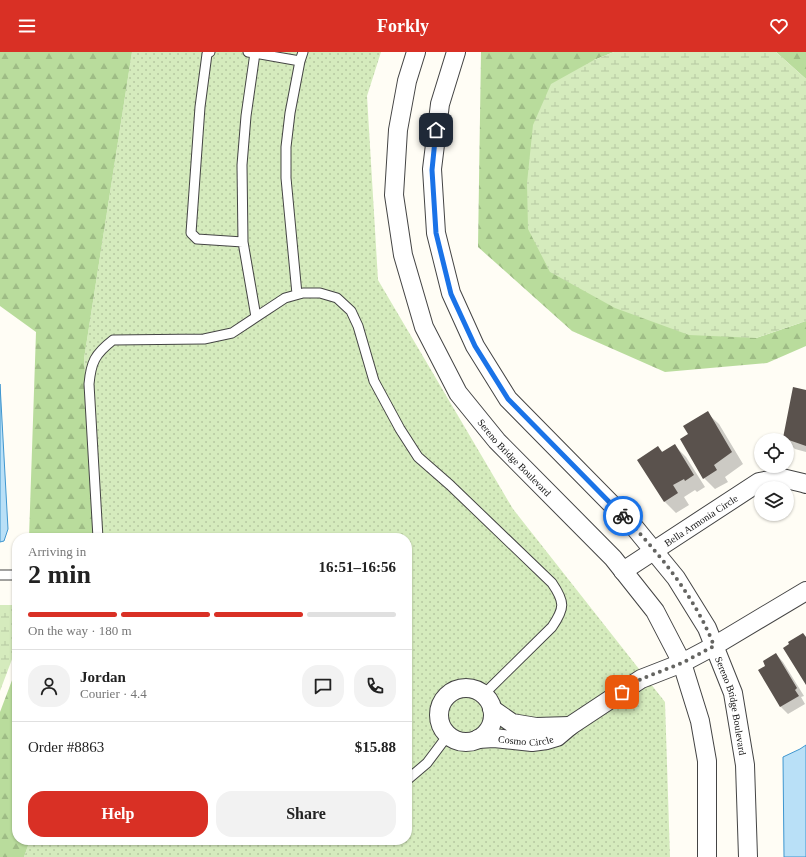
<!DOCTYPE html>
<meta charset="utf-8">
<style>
:root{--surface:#fff;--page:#f2f2f2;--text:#222;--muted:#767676;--line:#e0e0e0;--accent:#d93025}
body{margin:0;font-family:Georgia,serif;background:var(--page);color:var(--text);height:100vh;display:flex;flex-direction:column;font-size:15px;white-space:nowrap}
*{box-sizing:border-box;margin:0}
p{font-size:13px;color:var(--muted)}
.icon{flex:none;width:22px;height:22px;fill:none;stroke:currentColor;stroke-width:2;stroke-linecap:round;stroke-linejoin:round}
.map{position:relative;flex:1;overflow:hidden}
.details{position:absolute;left:12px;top:481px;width:400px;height:312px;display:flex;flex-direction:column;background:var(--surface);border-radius:16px;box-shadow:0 1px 3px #0004}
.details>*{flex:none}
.buttons{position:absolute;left:754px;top:381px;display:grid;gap:8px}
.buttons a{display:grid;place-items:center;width:40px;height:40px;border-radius:50%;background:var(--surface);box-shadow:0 1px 3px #0004;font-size:20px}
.pin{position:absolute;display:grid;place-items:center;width:34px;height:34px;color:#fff;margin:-17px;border-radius:8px;box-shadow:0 2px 6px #0006}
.courier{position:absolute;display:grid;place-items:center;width:40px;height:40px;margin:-20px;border:3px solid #1a73e8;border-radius:50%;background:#fff;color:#222;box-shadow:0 1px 5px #0007}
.summary em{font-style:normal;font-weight:700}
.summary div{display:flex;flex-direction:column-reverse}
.summary{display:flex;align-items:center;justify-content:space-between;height:68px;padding:0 16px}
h1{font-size:26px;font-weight:700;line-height:30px}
.bar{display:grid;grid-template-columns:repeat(4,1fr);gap:6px 4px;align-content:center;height:48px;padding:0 16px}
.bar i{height:5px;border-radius:3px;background:var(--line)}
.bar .on{background:var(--accent)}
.bar p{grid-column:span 4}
.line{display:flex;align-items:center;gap:10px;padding:0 16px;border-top:1px solid var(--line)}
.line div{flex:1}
.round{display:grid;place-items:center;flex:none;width:42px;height:42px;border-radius:16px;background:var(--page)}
.button{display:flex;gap:8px;margin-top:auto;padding:8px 16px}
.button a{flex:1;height:46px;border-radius:16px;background:var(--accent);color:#fff;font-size:16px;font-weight:700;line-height:46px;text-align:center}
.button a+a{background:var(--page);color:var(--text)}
header{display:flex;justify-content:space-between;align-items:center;height:52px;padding:0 16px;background:var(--accent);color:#fff;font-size:18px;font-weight:700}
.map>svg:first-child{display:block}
.grass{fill:url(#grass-dots)}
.forest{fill:url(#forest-firs)}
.wetland{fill:url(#wetland-marsh)}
.water{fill:#b9e0f7;stroke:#3f96cf}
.shadow{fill:#0003}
.building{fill:#5a524d}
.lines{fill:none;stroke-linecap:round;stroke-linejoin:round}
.lane-casing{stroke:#444;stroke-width:11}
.street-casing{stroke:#444;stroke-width:20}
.lane{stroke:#fff;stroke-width:9}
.street{stroke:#fff;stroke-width:18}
.done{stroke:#646461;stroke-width:4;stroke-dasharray:0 7.2}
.route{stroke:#1a73e8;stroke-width:5}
.labels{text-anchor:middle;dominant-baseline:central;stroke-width:4;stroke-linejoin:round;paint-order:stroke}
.street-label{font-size:10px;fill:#111;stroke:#fff}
</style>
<header><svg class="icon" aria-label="menu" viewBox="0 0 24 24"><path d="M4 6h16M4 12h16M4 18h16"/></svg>Forkly<svg class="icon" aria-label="heart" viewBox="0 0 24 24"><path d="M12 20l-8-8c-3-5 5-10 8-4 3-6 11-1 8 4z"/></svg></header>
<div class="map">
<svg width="806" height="805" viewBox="0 0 806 805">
<defs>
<pattern id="grass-dots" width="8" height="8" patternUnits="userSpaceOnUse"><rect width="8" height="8" fill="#d5ebbd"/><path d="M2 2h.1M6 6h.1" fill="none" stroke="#b6c8a1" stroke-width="1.8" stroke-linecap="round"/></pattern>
<pattern id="forest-firs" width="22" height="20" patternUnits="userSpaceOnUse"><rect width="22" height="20" fill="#b9dc9c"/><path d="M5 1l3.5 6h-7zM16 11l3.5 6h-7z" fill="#9ebc85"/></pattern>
<pattern id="wetland-marsh" width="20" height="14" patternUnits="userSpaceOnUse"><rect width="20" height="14" fill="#d5ebbd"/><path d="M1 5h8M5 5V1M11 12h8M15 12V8" fill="none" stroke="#b6c8a1"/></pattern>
</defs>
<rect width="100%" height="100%" fill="#fffdf5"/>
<!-- grass -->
<path class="grass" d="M132,0H381L367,44L378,228L513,457L665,650L670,805H24L30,788H407V486H96L84,307Z"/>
<!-- forest -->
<path class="forest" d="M0,0H132L84,307L96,486H29L36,280L0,254Z
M481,0H614L594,8L756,286L806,269V294L767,311L665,320L572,279L478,195Z
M776,0H806V27Z
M17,615V788H30L24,805H0V660Z"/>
<!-- wetland -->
<path class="wetland" d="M614,0H776L806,27V269L756,286L689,283L615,256L550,220L528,177L527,131L533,73L551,32L594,8Z
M0,553H17V594L0,639Z"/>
<!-- water -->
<path class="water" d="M0,332L8,477L4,489L0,490Z
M806,693V805H784L783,705L800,697Z"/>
<!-- shadow -->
<path class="shadow" d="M806,339V400L795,397L784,386Z
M707,361L719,372L743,412L725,425L728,430L715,437L704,426L689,382Z
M674,393L686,405L705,435L697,440L695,438L684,445L689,453L676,461L665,450L639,408L658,396L663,400Z
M776,602L783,610L804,644L801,645L805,652L788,662L781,655L760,618L767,614Z"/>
<!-- building -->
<path class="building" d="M793,335L806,338V394L783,386Z
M708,359L732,400L714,413L717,418L703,427L680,387L688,382L683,374Z
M675,392L694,423L685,429L684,427L673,433L678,441L664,450L637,408L658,394L662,400Z
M803,581L806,585V633L783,596L789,592L788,590Z
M776,601L797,636L795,638L799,644L780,655L758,618L765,614L763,609Z"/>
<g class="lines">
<!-- lane casing -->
<g class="lane-casing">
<path id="lane" d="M210,0L207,2L200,55L191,181L197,187L243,190L242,113L246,64L255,1
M248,0L300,9
M243,190L256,265
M297,242L286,126V95L290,61L300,9L303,0
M98,486L89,332C91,310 95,302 113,288L204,287L232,281L285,246L303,241H320L337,246L351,259L358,274L374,329L400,377L418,405L450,433L552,531C565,550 565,556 552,575L483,643
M0,523H17
M407,728L427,711L448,683"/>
</g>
<!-- street casing -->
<g class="street-casing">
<g id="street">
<path id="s1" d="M416,0L407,29L398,78L394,143L403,203L424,275L458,341L497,389L613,506L655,559L682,611L700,669L707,709V805"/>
<path id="s2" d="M456,0L440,52L432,117L436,181L451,241L475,294L508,347L635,476L676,526L707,576L733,641L745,713L748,805"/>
<path id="s3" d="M623,519L759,430L782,426L803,431L806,432"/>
<circle cx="466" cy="663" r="27"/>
<path d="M570,674L641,627L682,611L714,594L806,539"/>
<path id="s4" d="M478,687L494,686L532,690L547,688L557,685L570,674L536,675L512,671L492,657"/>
</g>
</g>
<!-- lane -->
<use href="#lane" class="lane"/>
<!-- street -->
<use href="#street" class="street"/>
</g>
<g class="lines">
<!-- done -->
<path class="done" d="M622,640L641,627L682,611L714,594C697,548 658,499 623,464"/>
<!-- route -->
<path class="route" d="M436,78L432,118L436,181L451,242L475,294L508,347L623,464"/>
</g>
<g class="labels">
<!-- street labels -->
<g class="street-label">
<text stroke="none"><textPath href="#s1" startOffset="441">Sereno Bridge Boulevard</textPath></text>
<text stroke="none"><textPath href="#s3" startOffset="93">Bella Armonia Circle</textPath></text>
<text stroke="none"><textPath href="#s2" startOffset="753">Sereno Bridge Boulevard</textPath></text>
<text stroke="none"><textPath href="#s4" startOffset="48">Cosmo Circle</textPath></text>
</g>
</g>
</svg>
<div class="buttons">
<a><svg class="icon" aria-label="locate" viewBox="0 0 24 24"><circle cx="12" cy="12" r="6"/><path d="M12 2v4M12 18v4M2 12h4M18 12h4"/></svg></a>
<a><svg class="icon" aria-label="layers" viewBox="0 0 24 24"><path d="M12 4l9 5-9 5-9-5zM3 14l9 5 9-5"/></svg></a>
</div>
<div class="pin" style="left:622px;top:640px;background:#ea580c"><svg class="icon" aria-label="bag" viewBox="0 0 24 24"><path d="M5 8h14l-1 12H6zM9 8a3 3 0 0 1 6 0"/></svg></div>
<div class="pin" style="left:436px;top:78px;background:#1f2937"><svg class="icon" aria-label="home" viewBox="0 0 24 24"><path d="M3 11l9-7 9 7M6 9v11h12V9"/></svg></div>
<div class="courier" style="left:623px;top:464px"><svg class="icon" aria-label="bike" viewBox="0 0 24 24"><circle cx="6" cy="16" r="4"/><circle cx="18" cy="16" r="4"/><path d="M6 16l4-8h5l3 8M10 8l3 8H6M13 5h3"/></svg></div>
<section class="details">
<div class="summary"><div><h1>2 min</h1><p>Arriving in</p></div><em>16:51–16:56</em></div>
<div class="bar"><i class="on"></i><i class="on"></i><i class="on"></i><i></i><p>On the way · 180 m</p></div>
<div class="line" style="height:72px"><a class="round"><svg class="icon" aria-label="person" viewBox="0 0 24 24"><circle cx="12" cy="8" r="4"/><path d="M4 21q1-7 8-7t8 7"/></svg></a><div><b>Jordan</b><p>Courier · 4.4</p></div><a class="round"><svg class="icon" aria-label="chat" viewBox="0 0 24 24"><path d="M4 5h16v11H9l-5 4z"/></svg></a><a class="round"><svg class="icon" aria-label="phone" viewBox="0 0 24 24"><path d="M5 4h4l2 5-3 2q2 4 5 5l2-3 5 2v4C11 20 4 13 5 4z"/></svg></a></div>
<div class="line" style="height:52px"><div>Order #8863</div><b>$15.88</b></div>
<div class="button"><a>Help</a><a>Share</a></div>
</section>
</div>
